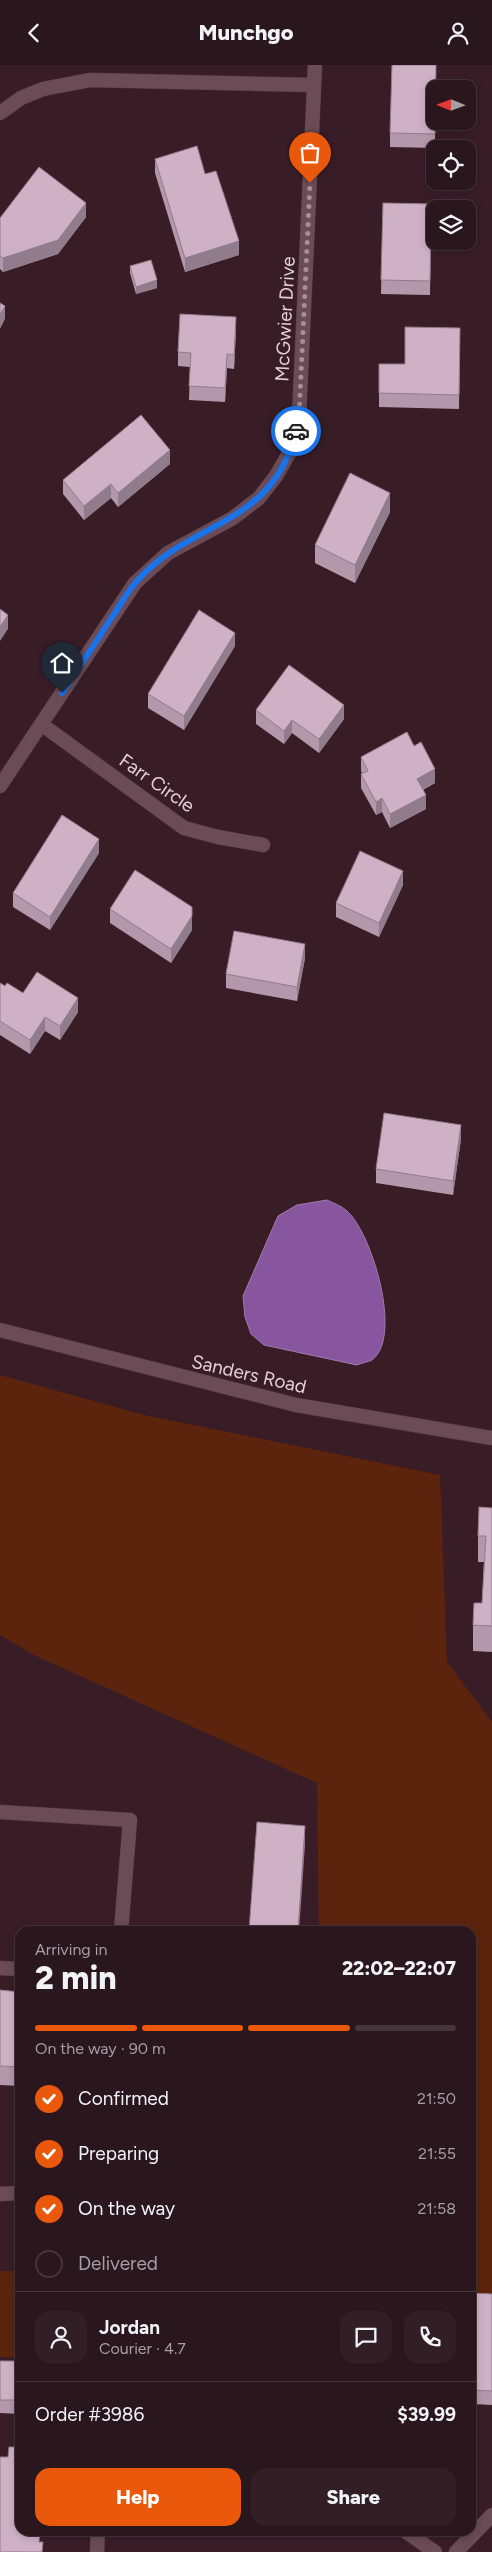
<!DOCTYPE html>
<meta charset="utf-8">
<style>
:root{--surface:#2a161d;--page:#321f26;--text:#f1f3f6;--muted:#a59fa4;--line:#46353b;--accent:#ea580c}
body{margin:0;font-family:Figtree,sans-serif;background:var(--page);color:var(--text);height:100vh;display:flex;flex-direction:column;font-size:19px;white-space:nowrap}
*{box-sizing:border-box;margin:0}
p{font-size:16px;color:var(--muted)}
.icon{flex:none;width:28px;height:28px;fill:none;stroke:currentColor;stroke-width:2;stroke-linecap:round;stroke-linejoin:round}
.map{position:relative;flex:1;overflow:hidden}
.sheet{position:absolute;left:15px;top:1861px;width:461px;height:610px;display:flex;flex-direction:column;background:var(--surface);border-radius:15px;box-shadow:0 2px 8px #0003,0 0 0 1px var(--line)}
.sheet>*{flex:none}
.needle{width:32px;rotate:271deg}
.fabs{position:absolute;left:426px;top:15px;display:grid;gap:10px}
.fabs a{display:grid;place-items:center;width:50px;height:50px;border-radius:10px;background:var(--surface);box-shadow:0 2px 8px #0003,0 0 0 1px var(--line);font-size:25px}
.pin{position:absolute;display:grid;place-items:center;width:42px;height:42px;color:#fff;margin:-51px -21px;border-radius:50% 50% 50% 0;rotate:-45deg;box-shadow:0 0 5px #0007}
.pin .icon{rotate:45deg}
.courier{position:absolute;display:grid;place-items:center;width:50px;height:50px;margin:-25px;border:4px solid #1a73e8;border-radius:50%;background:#fff;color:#222;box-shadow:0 1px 6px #0007}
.summary em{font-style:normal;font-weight:800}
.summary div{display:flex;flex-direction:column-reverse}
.summary{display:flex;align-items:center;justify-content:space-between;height:85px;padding:0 20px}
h1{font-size:32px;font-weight:800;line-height:38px}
.bar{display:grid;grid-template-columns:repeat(4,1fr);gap:8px 5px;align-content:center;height:60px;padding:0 20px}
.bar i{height:6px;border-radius:4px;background:var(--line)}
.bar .on{background:var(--accent)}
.bar p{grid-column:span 4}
.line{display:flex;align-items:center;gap:12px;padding:0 20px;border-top:1px solid var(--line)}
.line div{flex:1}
.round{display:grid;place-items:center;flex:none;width:52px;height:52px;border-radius:15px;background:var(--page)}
ol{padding:0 20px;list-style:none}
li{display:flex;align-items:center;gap:15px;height:55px}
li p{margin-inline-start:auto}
li .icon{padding:5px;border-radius:50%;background:var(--accent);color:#fff;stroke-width:4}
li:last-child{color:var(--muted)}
li i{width:28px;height:28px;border:2px solid var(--line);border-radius:50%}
.primary-button{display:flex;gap:10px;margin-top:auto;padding:10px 20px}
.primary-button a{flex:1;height:58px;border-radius:15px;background:var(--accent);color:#fff;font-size:20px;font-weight:800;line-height:58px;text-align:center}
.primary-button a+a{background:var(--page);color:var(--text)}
header{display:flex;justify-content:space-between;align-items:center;height:65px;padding:0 20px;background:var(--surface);font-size:22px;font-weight:800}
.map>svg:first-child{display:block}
.green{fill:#5d240d}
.water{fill:#88569e;stroke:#a37aae}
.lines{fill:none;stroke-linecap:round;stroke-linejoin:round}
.service-casing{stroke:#513a43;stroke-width:15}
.minor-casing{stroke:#513a43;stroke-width:15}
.service{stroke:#6b4b56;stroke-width:14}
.minor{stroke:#6b4b56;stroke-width:14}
.wall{fill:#b298aa}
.shaded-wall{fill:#917c8b}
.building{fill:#cfb1c6;stroke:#917c8b}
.done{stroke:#a69097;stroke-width:5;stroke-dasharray:0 9}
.route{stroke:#1a73e8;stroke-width:6}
.labels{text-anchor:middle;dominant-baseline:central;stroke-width:5;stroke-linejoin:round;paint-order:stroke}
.street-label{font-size:19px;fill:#e2ced4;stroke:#381d27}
</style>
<header><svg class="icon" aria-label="back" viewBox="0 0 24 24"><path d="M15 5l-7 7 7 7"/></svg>Munchgo<svg class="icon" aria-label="person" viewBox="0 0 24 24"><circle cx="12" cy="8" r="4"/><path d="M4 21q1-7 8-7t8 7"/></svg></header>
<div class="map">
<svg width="492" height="2487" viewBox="0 0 492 2487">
<rect width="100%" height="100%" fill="#381d27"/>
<!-- green -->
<path class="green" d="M0,1310L144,1350L440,1410L447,1597L492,1657V2228H471V1866H319L317,1718L34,1590L0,1570Z
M0,2206H20V2292H0Z"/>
<!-- water -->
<path class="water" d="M327,1135C333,1138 342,1141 347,1146C372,1168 403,1272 372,1295C368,1297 361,1298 357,1300L264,1280L251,1269L245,1252L243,1231L278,1151L297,1140Z"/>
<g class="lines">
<!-- service casing -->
<g class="service-casing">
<path id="service" d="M121,1866L130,1755
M0,1903L20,1904
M0,2129L20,2128"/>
</g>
<!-- minor casing -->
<g class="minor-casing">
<path id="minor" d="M0,48L21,33L43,24L90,15L314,20
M41,659L184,763L218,772L263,780
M0,721L135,518L168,488L233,453L259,433L276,411L292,383L299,352L315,0
M0,1265L296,1340L492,1373
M0,1747L130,1755
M405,2466L435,2487
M97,2487L98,2466
M456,2487L492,2450"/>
</g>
<!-- service -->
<use href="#service" class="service"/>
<!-- minor -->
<use href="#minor" class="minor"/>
</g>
<!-- wall -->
<path class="wall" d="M435,56V83L390,82V68Z
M155,94L205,109L239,190L185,207L155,108Z
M383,138L431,139L430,230L381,229Z
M86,152L58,189L3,207L0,204V153Z
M130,201L157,223L136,229L130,208Z
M460,263L459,344L379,342V328L405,299Z
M236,265L234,304L227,303L225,337L189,335L190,302L178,301V287Z
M170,399L118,442L111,433L84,455L63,429V415Z
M390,447L355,518L315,498V480Z
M235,581L184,665L148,643V629Z
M256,645L344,654L319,688L292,668L284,679L256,659Z
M414,681L435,718L423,725L426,744L390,763L382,747L376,750L361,723V709L362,708L361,706V692Z
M99,788L50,865L13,842V828Z
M403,820L379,872L336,852V838Z
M110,844L192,865L171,898L110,858Z
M305,893L297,936L226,923V909Z
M0,918L5,921L23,928L78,947L60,975L45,966L30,989L0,970Z
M461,1074L453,1130L376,1118V1104Z
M492,1443V1587L473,1586V1560L482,1538L484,1497H478V1471Z
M0,1925L20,1927V2021L0,2020Z
M471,2228L492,2229V2340L472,2339V2335H471Z
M0,2296H20V2349L0,2348Z"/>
<!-- shaded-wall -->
<path class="shaded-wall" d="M86,138V152L58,189L3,207V193Z
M239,176V190L185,207V193Z
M157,215V223L136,229V222Z
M5,241V254L0,264V250Z
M236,252V265L234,304V290Z
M227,289V303L225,337V323Z
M170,385V399L118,442V428Z
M111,419V433L84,455V441Z
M390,428V447L355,518V500Z
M8,550V564L0,576V562Z
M235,568V581L184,665V651Z
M344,640V654L319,688V674Z
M292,655V668L284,679V666Z
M435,704V718L417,728V714Z
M426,730V744L390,763V749Z
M382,733V747L376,750V737Z
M99,774V788L50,865V852Z
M403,806V820L379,872V858Z
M192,851V865L171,898V884Z
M305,879V893L297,936V922Z
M78,933V947L60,975V961Z
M45,952V966L30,989V975Z
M461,1060V1074L453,1130V1116Z
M305,1761V1780L299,1866H298Z"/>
<!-- building -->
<path class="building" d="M392,0H436L435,69L390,68Z
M197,81L205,109L216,106L239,176L185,193L155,94Z
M39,102L86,138L58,175L3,193L0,191V153Z
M383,138L431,139L430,216L381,215Z
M151,195L157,215L136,222L130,201Z
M0,238L5,241L0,250Z
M180,249L236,252L234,290L227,289L225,323L189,321L191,288L178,287Z
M405,262L460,263L459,330L379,328V299H405Z
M141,350L170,385L118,428L111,419L84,441L63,415Z
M350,408L390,428L355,500L315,480Z
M0,544L8,550L0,562Z
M199,545L235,568L184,651L148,629Z
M289,600L344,640L319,674L292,655L284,666L256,645Z
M407,667L414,681L421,677L435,704L417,714L426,730L390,749L382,733L376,737L361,709L368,706L361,692Z
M62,750L99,774L50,852L13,828Z
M360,786L403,806L379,858L336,838Z
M135,805L192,842V851L171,884L110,844Z
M234,866L305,879L297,922L226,909Z
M37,907L78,933L60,961L45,952L30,975L0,956V918L5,921L7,918L23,928Z
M384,1048L461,1060L453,1116L376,1104Z
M479,1442L492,1443V1561L473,1560L474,1538H482L486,1471H478Z
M257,1757L305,1761L298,1866H249Z
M0,1925L20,1927V2002L0,2001Z
M471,2228L492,2229V2326L472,2325V2321H471Z
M0,2296H20V2335H0Z
M9,2382H20V2466H40L39,2477H43L42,2487H0V2392H8Z"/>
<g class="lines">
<!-- done -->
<path class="done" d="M296,366L299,352L310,118"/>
<!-- route -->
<path class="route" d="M62,628C79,603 96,577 112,552C120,541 127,527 136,517C189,455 273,463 296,366"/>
</g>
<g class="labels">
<!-- street labels -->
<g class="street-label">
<text transform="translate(285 254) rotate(-87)">McGwier Drive</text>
<text transform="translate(157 718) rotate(35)">Farr Circle</text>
<text transform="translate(249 1309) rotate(13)">Sanders Road</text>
</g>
</g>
</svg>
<div class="fabs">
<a><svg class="needle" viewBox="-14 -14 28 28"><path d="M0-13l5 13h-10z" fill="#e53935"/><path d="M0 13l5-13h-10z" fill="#a59fa4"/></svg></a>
<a><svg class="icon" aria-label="locate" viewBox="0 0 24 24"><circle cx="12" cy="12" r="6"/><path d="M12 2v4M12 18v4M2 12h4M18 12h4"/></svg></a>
<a><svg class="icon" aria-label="layers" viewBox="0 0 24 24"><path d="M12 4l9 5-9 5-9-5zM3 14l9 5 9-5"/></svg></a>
</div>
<div class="pin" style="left:310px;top:118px;background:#ea580c"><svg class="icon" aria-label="bag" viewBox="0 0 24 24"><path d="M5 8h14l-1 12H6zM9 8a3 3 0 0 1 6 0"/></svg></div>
<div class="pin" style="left:62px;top:628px;background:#1f2937"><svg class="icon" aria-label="home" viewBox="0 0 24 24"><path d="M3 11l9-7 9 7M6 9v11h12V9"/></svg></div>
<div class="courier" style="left:296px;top:366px"><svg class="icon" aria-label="car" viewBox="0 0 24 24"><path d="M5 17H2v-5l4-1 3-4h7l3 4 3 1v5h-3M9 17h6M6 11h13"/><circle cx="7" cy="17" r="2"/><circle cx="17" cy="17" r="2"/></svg></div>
<section class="sheet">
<div class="summary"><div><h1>2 min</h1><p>Arriving in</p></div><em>22:02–22:07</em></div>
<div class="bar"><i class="on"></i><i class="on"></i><i class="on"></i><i></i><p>On the way · 90 m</p></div>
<ol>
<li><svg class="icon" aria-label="check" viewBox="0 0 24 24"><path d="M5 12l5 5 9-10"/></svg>Confirmed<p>21:50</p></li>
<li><svg class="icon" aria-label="check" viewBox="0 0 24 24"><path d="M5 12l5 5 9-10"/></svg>Preparing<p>21:55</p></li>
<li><svg class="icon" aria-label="check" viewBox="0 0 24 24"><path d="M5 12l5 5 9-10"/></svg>On the way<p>21:58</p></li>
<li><i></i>Delivered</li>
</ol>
<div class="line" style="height:90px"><a class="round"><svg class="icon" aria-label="person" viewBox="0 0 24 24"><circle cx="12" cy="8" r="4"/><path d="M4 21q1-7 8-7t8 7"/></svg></a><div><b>Jordan</b><p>Courier · 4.7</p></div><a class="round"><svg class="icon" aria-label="chat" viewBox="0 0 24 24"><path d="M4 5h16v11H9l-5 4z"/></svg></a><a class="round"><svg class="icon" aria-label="phone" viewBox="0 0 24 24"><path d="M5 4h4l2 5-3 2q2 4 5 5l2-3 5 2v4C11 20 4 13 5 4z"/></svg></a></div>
<div class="line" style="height:65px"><div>Order #3986</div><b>$39.99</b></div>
<div class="primary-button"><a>Help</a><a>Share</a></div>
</section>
</div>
